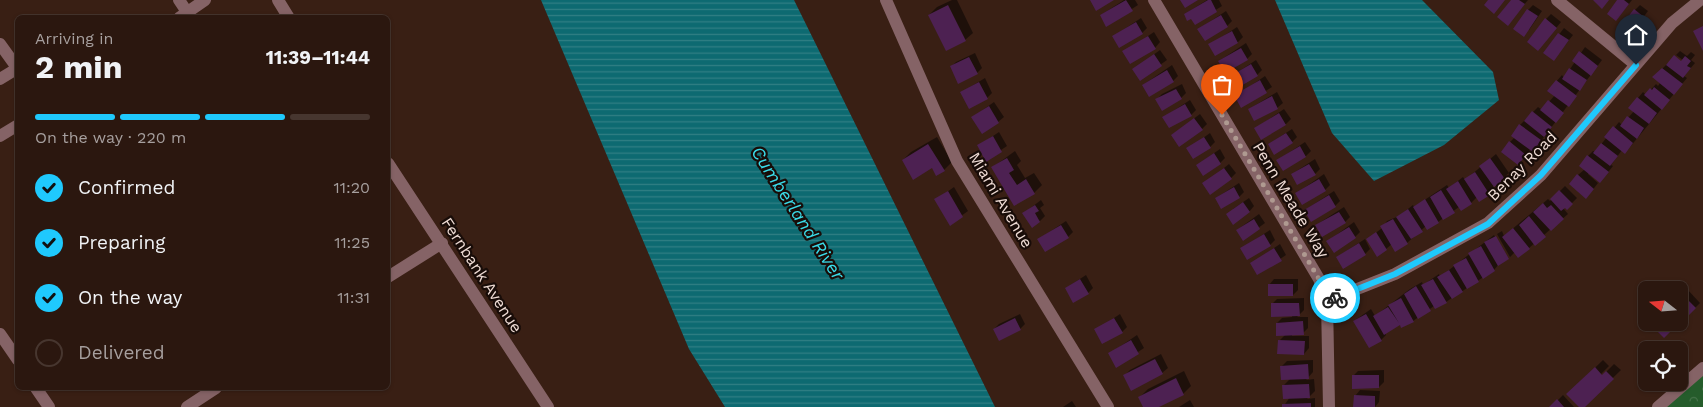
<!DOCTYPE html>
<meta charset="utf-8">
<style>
:root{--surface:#2b170f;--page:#37241d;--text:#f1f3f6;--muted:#a69f9e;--line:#47362f;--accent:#1fc9fd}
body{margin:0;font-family:"Work Sans",sans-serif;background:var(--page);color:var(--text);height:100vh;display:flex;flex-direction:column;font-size:19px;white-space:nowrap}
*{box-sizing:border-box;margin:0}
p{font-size:16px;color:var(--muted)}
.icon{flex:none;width:28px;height:28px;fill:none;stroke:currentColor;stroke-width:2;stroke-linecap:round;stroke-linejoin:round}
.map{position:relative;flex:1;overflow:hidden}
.panel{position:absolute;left:15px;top:15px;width:375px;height:375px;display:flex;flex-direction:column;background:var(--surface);border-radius:8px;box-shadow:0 1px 4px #0004,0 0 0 1px var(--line)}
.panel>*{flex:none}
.needle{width:32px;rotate:287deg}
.tools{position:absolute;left:1638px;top:281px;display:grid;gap:10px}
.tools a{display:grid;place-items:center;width:50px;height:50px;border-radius:8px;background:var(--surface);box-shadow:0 1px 4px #0004,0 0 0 1px var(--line);font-size:25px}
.pin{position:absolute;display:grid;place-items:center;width:42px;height:42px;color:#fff;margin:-51px -21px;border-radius:50% 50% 50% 0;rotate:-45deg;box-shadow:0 0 5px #0007}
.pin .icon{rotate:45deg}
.courier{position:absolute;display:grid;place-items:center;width:50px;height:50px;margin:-25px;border:4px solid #1fc9fd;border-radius:50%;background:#fff;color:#222;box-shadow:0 1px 6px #0007}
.head em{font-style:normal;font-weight:700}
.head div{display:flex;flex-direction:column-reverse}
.head{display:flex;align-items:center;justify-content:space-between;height:85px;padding:0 20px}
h1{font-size:32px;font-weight:700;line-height:38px}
.bar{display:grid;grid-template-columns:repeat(4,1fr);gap:8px 5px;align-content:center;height:60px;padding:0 20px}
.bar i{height:6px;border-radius:4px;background:var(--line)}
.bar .current{background:var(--accent)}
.bar p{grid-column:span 4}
ol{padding:0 20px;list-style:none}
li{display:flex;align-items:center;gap:15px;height:55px}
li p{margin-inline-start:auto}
li .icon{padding:5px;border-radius:50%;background:var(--accent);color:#111;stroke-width:4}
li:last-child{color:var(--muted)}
li i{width:28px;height:28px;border:2px solid var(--line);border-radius:50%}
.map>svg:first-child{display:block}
.forest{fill:url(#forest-crowns)}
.water{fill:url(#water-rules)}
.shadow{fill:#0007}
.building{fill:#4d2152}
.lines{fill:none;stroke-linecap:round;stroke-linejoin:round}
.minor{stroke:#856366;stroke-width:12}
.done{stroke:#af9a91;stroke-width:5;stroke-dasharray:0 9}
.route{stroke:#1fc9fd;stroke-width:6}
.labels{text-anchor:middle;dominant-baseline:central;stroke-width:4.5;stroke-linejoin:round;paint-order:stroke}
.street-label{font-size:16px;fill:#efdcd5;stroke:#180c08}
.water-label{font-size:18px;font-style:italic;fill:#3adbe8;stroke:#180c08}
</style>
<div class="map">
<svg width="1703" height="407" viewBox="0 0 1703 407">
<defs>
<pattern id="forest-crowns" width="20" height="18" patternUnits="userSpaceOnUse" patternTransform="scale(1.25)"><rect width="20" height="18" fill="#255c2b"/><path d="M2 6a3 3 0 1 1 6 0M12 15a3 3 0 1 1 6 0" fill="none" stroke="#457349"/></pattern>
<pattern id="water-rules" width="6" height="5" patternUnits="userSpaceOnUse" patternTransform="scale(1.25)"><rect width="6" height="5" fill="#0d6a71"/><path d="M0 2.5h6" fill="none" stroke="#317f84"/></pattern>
</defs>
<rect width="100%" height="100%" fill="#391f14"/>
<!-- forest -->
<path class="forest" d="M1703,370V407H1661Z"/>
<!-- water -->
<path class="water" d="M541,0H794L995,407H725L689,349Z
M1275,0H1422L1493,72L1499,100L1444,145L1374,181L1332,133Z"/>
<!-- shadow -->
<path class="shadow" d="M952,0H957L973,33L965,40L929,15L937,7Z
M1124,0H1135L1138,5L1107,25L1101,15Z
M1207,0H1219L1222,6L1195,23L1192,17L1185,14Z
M1513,0H1528L1508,24Z
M1619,0H1632L1616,20Z
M1533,5L1542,11L1529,30L1528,10Z
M1640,5L1648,11L1636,27L1635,10Z
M1226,11L1232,21L1227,26L1199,29Z
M1551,14L1561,22L1543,44L1546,19Z
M1141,18L1147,28L1142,33L1114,36Z
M1237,27L1243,37L1238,42L1210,45Z
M1564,28L1573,35L1554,59L1545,53Z
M1154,32L1160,42L1155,48L1124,52Z
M1246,43L1252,54L1247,59L1219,61Z
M1585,47L1602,60L1538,145L1533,150L1531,148L1523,158L1510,142L1515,137L1520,125L1538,107L1542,110L1555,95L1549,90L1562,75L1564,78Z
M1160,50L1167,60L1140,79L1134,69Z
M1680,51L1687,56L1691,52L1695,55L1691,60L1695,63L1684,76L1687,78L1630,147L1622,150L1611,165L1613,166L1605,176L1589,172L1588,174L1598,183L1591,192L1578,175L1585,169L1588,156L1593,151L1595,152L1619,122L1622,125L1634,111L1630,107L1638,98L1643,92L1646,95L1656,84L1658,86L1660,83L1654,77L1668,63L1686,65L1687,63L1676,55Z
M975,53L982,68L977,73L951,67L956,62Z
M1256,60L1262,70L1257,75L1229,78Z
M1172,65L1178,76L1173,81L1143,85Z
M1265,76L1272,87L1242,106L1236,96Z
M985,78L992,93L987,98L962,92Z
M1182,84L1186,93L1181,98L1157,99L1162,94Z
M1277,92L1283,103L1277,108L1249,109Z
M1190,100L1196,110L1191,115L1164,117Z
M994,102L1004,117L998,122L973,117Z
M1284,109L1291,119L1286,124L1256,128Z
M1200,114L1207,124L1202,129L1172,135Z
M1292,129L1297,137L1292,142L1269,144Z
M999,132L1007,146L986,160L978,146Z
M1210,133L1215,142L1210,147L1188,149Z
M937,137L952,162L944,170L903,160L911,152Z
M1305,142L1311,151L1306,156L1278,160Z
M1220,149L1225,158L1220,163L1197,165Z
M1015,151L1021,161L1017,165L1025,178L1034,173L1042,185L1034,193L1014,204L993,167Z
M1496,154L1509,173L1493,186L1495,189L1490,194L1479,201L1477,197L1471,203L1459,207L1438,222L1426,226L1407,243L1392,244L1386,249L1368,239L1382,228L1387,221L1399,216L1413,205L1414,207L1447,185L1449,188L1463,177L1465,180Z
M1315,159L1320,169L1315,174H1292Z
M1229,164L1236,173L1231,178L1204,184Z
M1324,174L1330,185L1325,190L1297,193Z
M1239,183L1244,192L1239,197L1216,198Z
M1565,186L1577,198L1567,208H1563L1568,214L1529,248L1515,252L1510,257L1497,234L1502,231L1504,236L1548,199L1550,201Z
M954,187L968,211L950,224L936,200Z
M1334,191L1340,201L1335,206L1305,210Z
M1249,198L1254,206L1249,212L1233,209Z
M1041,200L1044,205L1040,208L1045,216L1040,221L1024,213Z
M1344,207L1350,217L1345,222L1316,225Z
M1259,214L1265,223L1243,239L1237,230Z
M1066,221L1073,232L1068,237L1039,239Z
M1354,222L1360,232L1355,237L1328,241Z
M1270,230L1275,240L1270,245L1242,248Z
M1494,235L1508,259L1499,264L1494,270L1446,302L1434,306L1413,321L1400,324L1385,333L1386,335L1381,340L1354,321L1371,309L1375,316L1410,289L1422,282L1423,285L1439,274L1440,277Z
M1365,239L1370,249L1365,254L1337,257Z
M1280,244L1286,255L1258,274L1252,263Z
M1086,275L1093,288L1088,293L1066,288Z
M1274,279H1298V290L1293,295L1269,285Z
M1687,289L1700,303L1684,319L1679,313V297Z
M1304,298V310L1297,317H1308V328L1303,333L1292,334V336H1309V348L1304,354L1279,341L1286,334L1277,323L1282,318L1292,317V315L1272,304L1277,299Z
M1020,314L1025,324L1020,329H994L999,324Z
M1120,314L1127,327L1122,332L1096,330Z
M1137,335L1144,348L1117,366L1109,354Z
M1161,354L1168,368L1162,373L1125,375L1130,370Z
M1313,360V372L1306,380L1314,379L1315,391L1307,399L1315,398V407H1283L1290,397L1283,386L1291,378L1282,366L1287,361Z
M1603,360L1609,366L1601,374L1602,376L1614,364L1621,370L1583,407H1581L1568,394Z
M1384,370V382L1379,387L1353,376L1358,371Z
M1184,371L1191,386L1183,394L1156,407H1145L1140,397L1148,389Z
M1360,390L1380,391L1379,402L1375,407L1355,396Z
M1563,395L1574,407H1551Z
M1190,400L1194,407H1179Z
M1072,401L1076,407H1063Z"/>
<!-- building -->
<path class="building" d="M1090,0H1114L1096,11Z
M1126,0L1133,11L1106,27L1100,15Z
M1180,0H1198L1185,8Z
M1208,0H1211L1217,12L1195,25L1191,19L1187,21L1184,14Z
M1488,0H1505L1494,14L1484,5Z
M1511,0H1519L1525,4L1508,26L1497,17Z
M1593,0H1609L1602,9Z
M1617,0H1624L1629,4L1616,21L1607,14Z
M948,5L966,41L946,51L928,15Z
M1527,9L1538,16L1524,37L1513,29Z
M1634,9L1644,17L1631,33L1621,26Z
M1221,15L1228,27L1205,41L1197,29Z
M1545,18L1557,28L1538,51L1527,42Z
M1136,22L1143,34L1119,48L1112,36Z
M1703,26V51L1693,31Z
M1232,31L1238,43L1215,56L1208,44Z
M1558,33L1569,40L1554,61L1543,53Z
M1148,36L1156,49L1130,64L1122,51Z
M1241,48L1248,60L1225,73L1218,61Z
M1579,51L1598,66L1591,76L1572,61Z
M1154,54L1162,66L1140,81L1132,69Z
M1674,55L1681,61L1685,56L1691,61L1687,66L1691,68L1683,78L1666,65Z
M969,57L978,74L958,84L950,66Z
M1251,64L1258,76L1234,90L1227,78Z
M1569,68L1587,80L1580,91L1562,79Z
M1662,68L1683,84L1674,95L1652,77Z
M1167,70L1174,82L1149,97L1142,85Z
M1260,80L1267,93L1241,108L1234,95Z
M1556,80L1577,96L1569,107L1547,91Z
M979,82L988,99L969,109L960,92Z
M1654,87L1670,100L1662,110L1644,95L1650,88L1652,90Z
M1176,89L1182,99L1162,111L1155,99Z
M1272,96L1278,109L1254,121L1248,109Z
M1637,97L1657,113L1649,124L1628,108Z
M1548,100L1564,113L1556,123L1540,110Z
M1185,104L1192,116L1169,128L1162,117Z
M989,106L999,123L982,134L971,117Z
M1532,111L1552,127L1544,137L1524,121Z
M1279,113L1286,125L1261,140L1254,128Z
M1627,116L1644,128L1637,139L1620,126Z
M1194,118L1203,130L1179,147L1171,135Z
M1519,124L1541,140L1533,152L1511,136Z
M1613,126L1633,143L1625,154L1604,137Z
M1286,133L1293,143L1274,155L1268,144Z
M993,136L1002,152L986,162L977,145Z
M1204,137L1211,148L1193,159L1186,148Z
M1509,141L1526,155L1518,165L1501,152Z
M1601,143L1618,156L1610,166L1593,153Z
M928,144L945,171L936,176L932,168L913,180L902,160Z
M1300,146L1306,157L1283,171L1276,160Z
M1214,153L1221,164L1203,176L1196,165Z
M1587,155L1609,172L1600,183L1579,166Z
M1007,158L1014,170L1009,173L1017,185L1026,179L1035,194L1014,206L991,167Z
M1490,158L1505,179L1494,187L1479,166Z
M1309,164L1316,175L1297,185L1291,174Z
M1224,168L1232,179L1210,195L1202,183Z
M1475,172L1490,195L1479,202L1464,179Z
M1577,174L1594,189L1586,199L1569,184Z
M1319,179L1326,191L1302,205L1295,193Z
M1458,181L1472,204L1461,211L1446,189Z
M1234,187L1240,198L1221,209L1215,198Z
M1441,190L1455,213L1443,220L1430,197Z
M1559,190L1573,204L1567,210L1565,208L1561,211L1550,199Z
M948,191L963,217L950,226L934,199Z
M1329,195L1336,207L1311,222L1304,210Z
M1425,199L1439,223L1427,230L1413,207Z
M1243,202L1250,212L1233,225L1226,214Z
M1543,203L1547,208L1551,205L1564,219L1551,231L1533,212Z
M1035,205L1039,211L1035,213L1040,222L1032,228L1022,213Z
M1408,209L1423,232L1411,239L1396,217Z
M1339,212L1346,223L1322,237L1315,225Z
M1529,216L1546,237L1535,246L1519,225Z
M1254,219L1260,229L1243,241L1236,230Z
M1393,219L1408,244L1395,252L1380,226Z
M1061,225L1069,238L1045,252L1037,239Z
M1349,227L1356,238L1334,253L1326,241Z
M1513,228L1530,249L1518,258L1502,237Z
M1376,232L1387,250L1377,257L1366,239Z
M1264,234L1271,246L1247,260L1240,248Z
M1496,236L1509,259L1498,266L1484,242Z
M1359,243L1366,255L1343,269L1336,257Z
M1481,246L1495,271L1483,279L1468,253Z
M1274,248L1282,261L1257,275L1250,263Z
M1466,258L1479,282L1467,289L1453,265Z
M1449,270L1463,292L1452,299L1437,277Z
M1080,279L1089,294L1073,303L1065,288Z
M1433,279L1447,303L1435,309L1421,285Z
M1268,284H1293V296H1268Z
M1416,286L1431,311L1418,319L1404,294Z
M1681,293L1696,308L1684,320L1679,315V295Z
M1401,298L1414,322L1401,328L1400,325L1384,335L1373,316L1388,307L1399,323L1388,305Z
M1271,303H1299L1300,316L1271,317Z
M1366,314L1382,341L1369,348L1353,321Z
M1015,318L1021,330L999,341L993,329Z
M1114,318L1123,333L1102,344L1094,329Z
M1303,321L1304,335L1276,336V323Z
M1648,322H1672L1676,326L1664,338Z
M1131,340L1139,354L1116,368L1108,353Z
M1278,340L1305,341L1304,355L1277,354Z
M1155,359L1163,374L1131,391L1123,375Z
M1308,364L1309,379L1281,380L1280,366Z
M1595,367L1602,375L1606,371L1614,379L1585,407H1579L1566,394Z
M1352,375H1379V388L1352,389Z
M1176,378L1184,395L1159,407H1143L1138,397Z
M1309,384L1310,398L1283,399L1282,385Z
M1354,395L1375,396V407H1353Z
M1557,399L1564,407H1549Z
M1311,403V407H1282V404Z"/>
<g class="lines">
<!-- minor -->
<path class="minor" d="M179,0L187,12
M278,0L289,18
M886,0L957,161L1108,407
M1154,0L1319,279L1327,301L1329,407
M1557,0L1636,65
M179,18L205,0
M0,44L18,69
M0,79L18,68
M0,136L18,125
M388,163L548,407
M388,277L442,243
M1327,301L1395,274L1488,223L1541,175L1672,23L1700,0
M0,334L18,360
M36,388L49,407
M187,407L216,388
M1658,407L1703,368"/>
</g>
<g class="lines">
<!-- done -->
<path class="done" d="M1222,115L1319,279L1327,301L1335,298"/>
<!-- route -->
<path class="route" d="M1335,298L1395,274L1488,224L1541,175L1636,65"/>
</g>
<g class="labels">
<!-- street labels -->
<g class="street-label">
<text transform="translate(1522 166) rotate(-45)">Benay Road</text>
<text transform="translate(1001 200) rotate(59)">Miami Avenue</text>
<text transform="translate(1291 200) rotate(59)">Penn Meade Way</text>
<text transform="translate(482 275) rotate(57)">Fernbank Avenue</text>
</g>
<!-- water labels -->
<g class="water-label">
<text transform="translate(798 213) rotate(57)">Cumberland River</text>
</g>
</g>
</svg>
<div class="tools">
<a><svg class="needle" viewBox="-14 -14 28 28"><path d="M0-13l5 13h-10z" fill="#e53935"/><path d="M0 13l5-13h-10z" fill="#a69f9e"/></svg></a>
<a><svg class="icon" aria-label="locate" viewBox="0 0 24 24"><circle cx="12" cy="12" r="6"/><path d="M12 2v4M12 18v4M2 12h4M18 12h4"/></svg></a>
</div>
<div class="pin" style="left:1222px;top:115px;background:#ea580c"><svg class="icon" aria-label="bag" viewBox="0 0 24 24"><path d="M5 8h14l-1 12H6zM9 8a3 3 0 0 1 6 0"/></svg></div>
<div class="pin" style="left:1636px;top:65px;background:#1f2937"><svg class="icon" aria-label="home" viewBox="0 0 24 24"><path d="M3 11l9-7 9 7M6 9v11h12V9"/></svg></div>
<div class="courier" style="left:1335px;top:298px"><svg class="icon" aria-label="bike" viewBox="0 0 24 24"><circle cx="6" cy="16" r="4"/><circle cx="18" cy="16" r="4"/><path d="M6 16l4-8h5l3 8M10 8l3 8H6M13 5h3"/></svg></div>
<section class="panel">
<div class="head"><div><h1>2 min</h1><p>Arriving in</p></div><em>11:39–11:44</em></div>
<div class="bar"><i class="current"></i><i class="current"></i><i class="current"></i><i></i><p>On the way · 220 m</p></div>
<ol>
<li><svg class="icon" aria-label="check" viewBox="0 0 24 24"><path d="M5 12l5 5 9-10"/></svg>Confirmed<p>11:20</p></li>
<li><svg class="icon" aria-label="check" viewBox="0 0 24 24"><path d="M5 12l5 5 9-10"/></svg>Preparing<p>11:25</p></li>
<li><svg class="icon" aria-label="check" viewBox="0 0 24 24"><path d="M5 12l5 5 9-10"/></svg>On the way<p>11:31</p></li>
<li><i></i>Delivered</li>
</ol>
</section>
</div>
